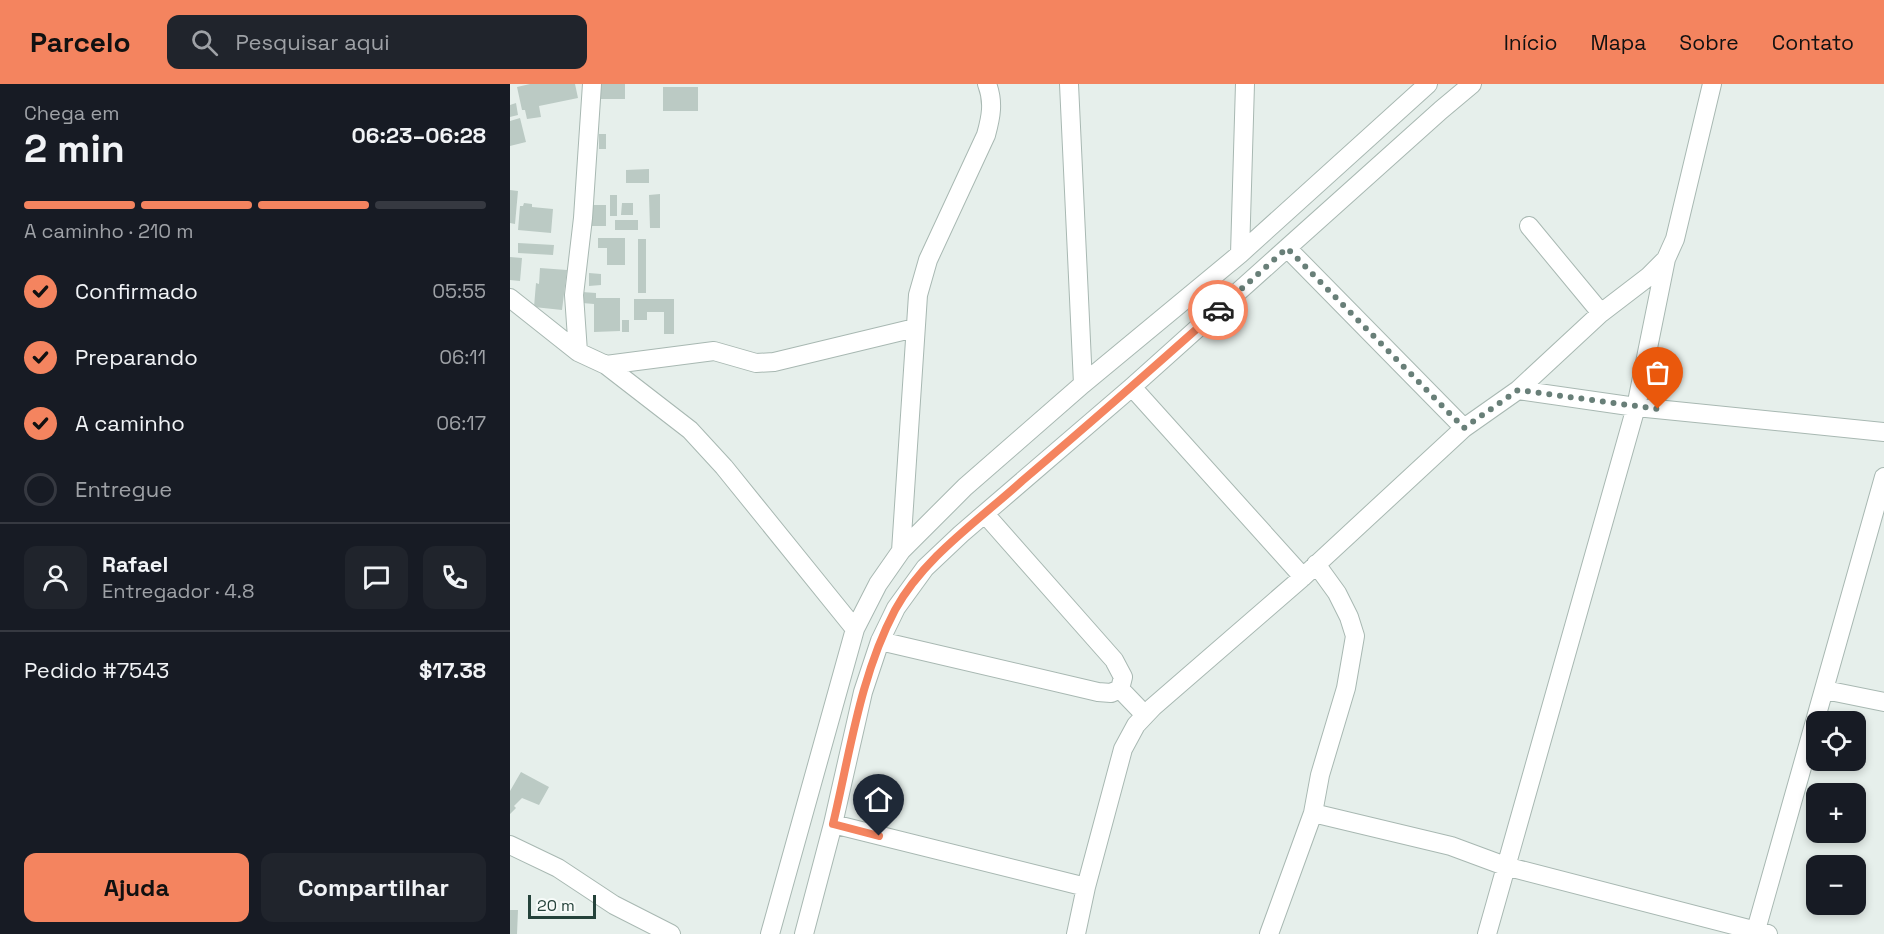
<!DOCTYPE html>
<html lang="pt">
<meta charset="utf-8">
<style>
:root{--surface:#171b24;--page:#20242c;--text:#f1f3f6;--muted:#9ea1a6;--line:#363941;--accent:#f4845f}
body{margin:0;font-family:"Space Grotesk",sans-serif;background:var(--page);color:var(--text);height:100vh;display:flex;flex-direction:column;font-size:22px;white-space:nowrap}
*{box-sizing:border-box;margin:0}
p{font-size:20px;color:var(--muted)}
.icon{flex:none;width:33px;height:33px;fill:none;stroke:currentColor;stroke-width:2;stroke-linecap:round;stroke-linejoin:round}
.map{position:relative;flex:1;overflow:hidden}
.side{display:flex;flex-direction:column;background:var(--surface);width:510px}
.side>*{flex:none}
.controls{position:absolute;left:1296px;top:627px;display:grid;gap:12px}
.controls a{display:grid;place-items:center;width:60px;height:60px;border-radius:12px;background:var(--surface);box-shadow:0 3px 9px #0003;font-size:30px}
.scale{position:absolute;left:18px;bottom:15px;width:68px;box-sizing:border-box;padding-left:6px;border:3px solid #24423a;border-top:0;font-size:16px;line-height:21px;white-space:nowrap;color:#24423a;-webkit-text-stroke:4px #f7fbf9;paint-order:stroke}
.pin{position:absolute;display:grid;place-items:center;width:51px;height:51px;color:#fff;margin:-62px -26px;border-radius:50% 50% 50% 0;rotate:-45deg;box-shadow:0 0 6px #0007}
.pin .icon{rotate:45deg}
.courier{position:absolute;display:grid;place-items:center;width:60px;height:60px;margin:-30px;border:4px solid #f4845f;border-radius:50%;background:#fff;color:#222;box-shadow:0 2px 8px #0007}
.summary em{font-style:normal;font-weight:600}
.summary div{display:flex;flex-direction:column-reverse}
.summary{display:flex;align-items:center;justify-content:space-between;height:102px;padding:0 24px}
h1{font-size:39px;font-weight:600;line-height:45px}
.bar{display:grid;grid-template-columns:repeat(4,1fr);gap:9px 6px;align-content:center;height:72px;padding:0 24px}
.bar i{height:8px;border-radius:4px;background:var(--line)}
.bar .current{background:var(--accent)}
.bar p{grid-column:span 4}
.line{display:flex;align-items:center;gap:15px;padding:0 24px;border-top:2px solid var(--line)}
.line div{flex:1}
.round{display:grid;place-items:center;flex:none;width:63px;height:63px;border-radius:12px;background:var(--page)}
ol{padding:0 24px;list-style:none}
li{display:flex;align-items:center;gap:18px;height:66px}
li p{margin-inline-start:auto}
li .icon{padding:6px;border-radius:50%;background:var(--accent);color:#111;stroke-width:4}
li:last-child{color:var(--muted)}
li i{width:33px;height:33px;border:3px solid var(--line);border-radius:50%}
.action{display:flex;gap:12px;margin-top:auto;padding:12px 24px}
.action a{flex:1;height:69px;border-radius:12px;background:var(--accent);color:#111;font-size:24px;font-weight:600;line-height:69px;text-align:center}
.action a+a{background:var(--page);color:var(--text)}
header{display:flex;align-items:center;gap:36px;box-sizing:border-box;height:84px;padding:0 30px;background:var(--accent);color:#111}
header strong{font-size:28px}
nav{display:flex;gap:33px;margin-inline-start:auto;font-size:21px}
.search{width:420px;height:54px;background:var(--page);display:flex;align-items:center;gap:15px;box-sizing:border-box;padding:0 21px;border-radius:12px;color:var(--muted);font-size:22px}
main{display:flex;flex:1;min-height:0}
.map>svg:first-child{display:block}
.building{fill:#bbcac4}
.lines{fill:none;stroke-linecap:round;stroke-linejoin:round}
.minor-casing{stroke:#a8b8b2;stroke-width:20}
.minor{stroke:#fff;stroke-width:18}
.done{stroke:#687f78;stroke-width:6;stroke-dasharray:0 10.8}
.route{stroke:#f4845f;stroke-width:8}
</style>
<header>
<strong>Parcelo</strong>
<div class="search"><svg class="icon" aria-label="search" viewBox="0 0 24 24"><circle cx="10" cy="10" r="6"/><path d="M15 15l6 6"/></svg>Pesquisar aqui</div>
<nav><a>Início</a><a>Mapa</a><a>Sobre</a><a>Contato</a></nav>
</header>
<main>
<section class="side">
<div class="summary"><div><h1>2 min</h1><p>Chega em</p></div><em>06:23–06:28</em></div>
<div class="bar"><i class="current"></i><i class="current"></i><i class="current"></i><i></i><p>A caminho · 210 m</p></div>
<ol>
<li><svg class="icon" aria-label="check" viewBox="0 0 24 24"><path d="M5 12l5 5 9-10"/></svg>Confirmado<p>05:55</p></li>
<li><svg class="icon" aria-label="check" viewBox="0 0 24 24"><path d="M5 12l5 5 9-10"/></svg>Preparando<p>06:11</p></li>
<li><svg class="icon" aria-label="check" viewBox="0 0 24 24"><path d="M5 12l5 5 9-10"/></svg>A caminho<p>06:17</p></li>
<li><i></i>Entregue</li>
</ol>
<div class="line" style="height:108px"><a class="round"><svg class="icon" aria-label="person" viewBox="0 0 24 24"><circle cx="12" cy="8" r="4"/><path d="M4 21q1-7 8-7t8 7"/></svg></a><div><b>Rafael</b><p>Entregador · 4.8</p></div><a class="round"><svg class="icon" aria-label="chat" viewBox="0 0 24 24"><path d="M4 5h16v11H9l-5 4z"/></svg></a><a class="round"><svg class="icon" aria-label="phone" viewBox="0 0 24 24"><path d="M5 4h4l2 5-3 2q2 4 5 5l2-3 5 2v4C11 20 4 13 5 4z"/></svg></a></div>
<div class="line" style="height:78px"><div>Pedido #7543</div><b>$17.38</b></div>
<div class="action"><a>Ajuda</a><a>Compartilhar</a></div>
</section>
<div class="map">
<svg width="1374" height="850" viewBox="0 0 1374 850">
<rect width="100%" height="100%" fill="#e6efeb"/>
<!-- building -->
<path class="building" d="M20,0H65L68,14L29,22L31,33L17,35L15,26H12L7,3Z
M88,0H115V15H88Z
M153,3H188V27H153Z
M6,19L8,31L0,33V21Z
M10,34L16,58L0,62V37Z
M89,50H96V65H89Z
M139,85V99H116V86Z
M0,106L8,107L5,140L0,139Z
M150,110V144H140L139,111Z
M100,111H107V132H100Z
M14,119L22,120V123L43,125L41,149L8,146L10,122H13Z
M112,119H123V131H111Z
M75,121H96V142H75Z
M105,136H128V146H105Z
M88,154H115V181H97V164H88Z
M128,155H136V209H128Z
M8,159L44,161L43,171L8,169Z
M0,173L12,174L10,197L0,196Z
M30,184L57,186L52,226L24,223L26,199L29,200Z
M79,189L91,190V201L79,202Z
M72,208L86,209V214H110V247L84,248V220L72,219Z
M124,215H164V250H154V228H137V236H124Z
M112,236H119V248H112Z
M11,688L39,703L29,721L12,714L4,722L6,724L0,730V707Z
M0,826H8L7,850H0Z"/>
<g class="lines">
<!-- minor casing -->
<g class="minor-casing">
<path id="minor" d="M559,0L573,300
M1019,142L1091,229
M777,164L954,344
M730,170L735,0
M0,214L68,268L96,281L180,346L214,383L345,545
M68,268L64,211L73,134L82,0
M96,281L204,267L246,279L264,278L405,244
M622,303L793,493
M1008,306L1126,323L1374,348
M475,430L604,576L613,593L610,605
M391,467L408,211L418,176L476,51C481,33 484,18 477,0
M806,480L827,509L839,533L845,552L836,604L810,691L803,729L941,762L995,782L1258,850
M370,557L588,608L601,609L610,605
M610,605L635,631
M1315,606L1374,618
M323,740L576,803
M0,761L48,784L104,821L161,850
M1246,846L1374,393
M260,850L345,545L368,500L391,467L455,403L573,300L730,170L918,0
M294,850L323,740L353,608L370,557L386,524L415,484L451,450L622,303L931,26L962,0
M566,850L576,803L613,665L626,641L643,623L793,493L954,344L1008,306L1091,229L1138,193L1156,175
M759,850L803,729
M977,850L1126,323L1156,175L1165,155L1202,0"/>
</g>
<!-- minor -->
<use href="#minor" class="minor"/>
</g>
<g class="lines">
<!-- done -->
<path class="done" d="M708,226L777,164L954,344L1008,306L1148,325"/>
<!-- route -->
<path class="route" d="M369,752L323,740C340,669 350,592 385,526C414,473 468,437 512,397C578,341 643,284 708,226"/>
</g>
</svg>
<div class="controls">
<a><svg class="icon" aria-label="locate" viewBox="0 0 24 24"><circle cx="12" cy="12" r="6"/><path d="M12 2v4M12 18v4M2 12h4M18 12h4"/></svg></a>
<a>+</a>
<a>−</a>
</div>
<div class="scale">20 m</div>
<div class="pin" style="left:1148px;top:325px;background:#ea580c"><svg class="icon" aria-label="bag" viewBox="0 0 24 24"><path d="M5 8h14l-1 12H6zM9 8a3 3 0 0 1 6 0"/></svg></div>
<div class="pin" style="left:369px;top:752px;background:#1f2937"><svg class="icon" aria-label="home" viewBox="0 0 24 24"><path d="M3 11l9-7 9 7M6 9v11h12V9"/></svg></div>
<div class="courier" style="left:708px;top:226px"><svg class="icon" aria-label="car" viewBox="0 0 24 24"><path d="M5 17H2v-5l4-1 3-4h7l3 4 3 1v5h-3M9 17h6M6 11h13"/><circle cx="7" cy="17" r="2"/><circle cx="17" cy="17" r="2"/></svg></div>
</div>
</main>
